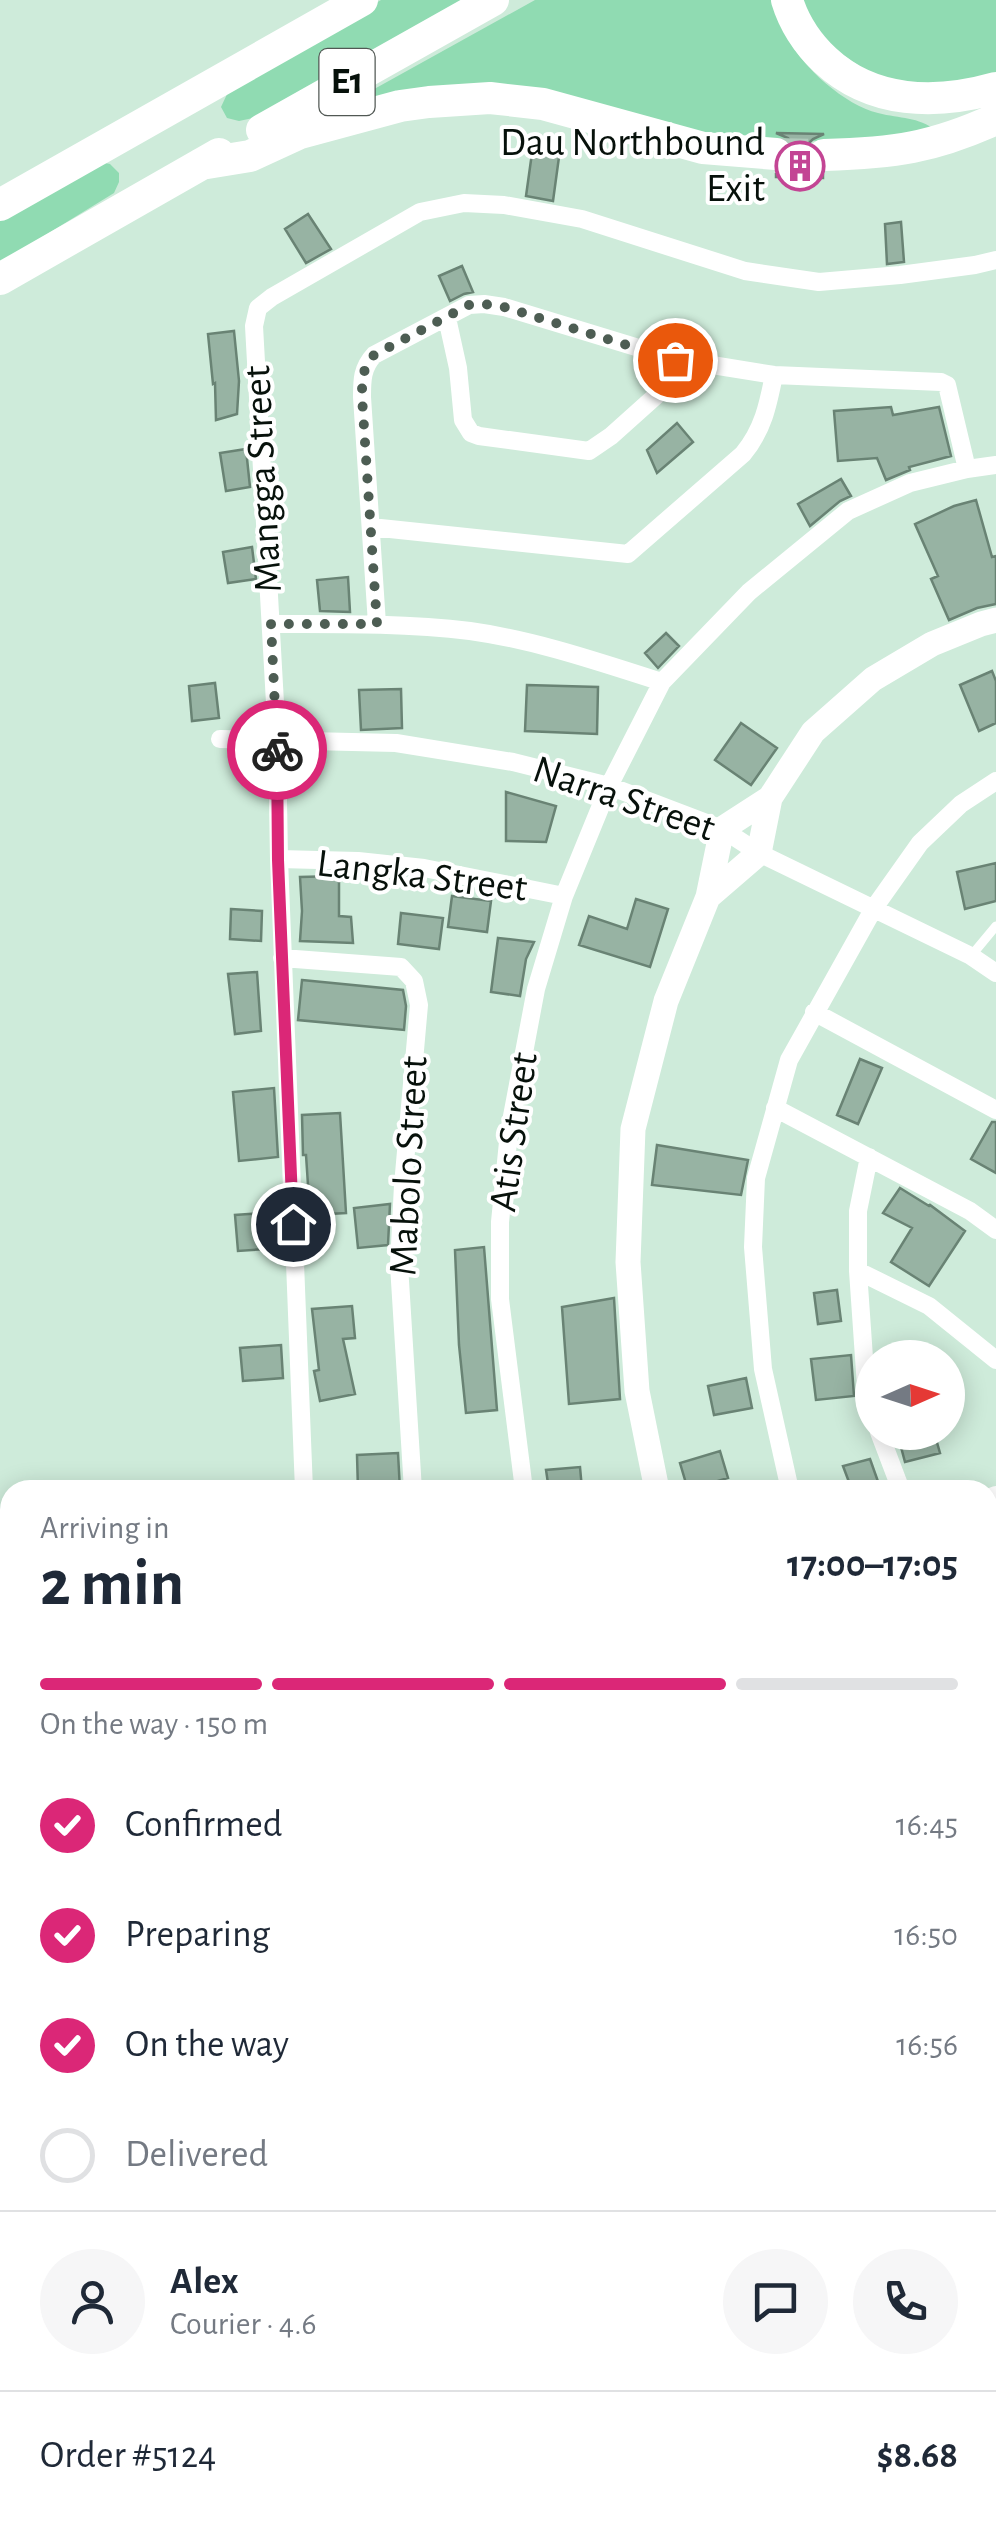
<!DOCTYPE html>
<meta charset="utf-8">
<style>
:root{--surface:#fff;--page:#f6f6f7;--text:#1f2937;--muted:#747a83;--line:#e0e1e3;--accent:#db2777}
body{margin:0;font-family:"Alegreya Sans",sans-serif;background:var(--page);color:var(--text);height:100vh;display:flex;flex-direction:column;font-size:38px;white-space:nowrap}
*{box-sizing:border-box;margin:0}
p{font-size:32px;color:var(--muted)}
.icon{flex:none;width:55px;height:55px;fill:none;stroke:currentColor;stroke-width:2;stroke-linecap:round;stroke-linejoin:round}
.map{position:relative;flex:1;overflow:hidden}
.sheet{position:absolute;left:0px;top:1480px;width:998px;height:1062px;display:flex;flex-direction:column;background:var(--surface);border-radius:30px 30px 0 0;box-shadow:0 5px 25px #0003}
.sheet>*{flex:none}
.needle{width:65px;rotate:87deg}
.tools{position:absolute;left:855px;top:1340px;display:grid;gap:20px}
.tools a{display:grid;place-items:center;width:110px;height:110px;border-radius:50%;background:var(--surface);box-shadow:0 5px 25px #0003;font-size:50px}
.pin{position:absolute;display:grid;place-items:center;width:85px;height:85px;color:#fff;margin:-42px;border:5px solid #fff;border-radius:50%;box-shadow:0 2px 10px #0007}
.courier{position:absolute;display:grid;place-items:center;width:100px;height:100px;margin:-50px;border:8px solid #db2777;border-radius:50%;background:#fff;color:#222;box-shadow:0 2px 12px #0007}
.head em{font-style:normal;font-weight:600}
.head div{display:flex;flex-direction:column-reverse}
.head{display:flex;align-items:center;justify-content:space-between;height:170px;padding:0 40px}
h1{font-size:65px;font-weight:600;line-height:75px}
.bar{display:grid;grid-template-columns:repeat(4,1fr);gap:15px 10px;align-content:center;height:120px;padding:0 40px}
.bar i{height:12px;border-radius:8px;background:var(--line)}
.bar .active{background:var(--accent)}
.bar p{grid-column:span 4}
.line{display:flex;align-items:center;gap:25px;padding:0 40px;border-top:2px solid var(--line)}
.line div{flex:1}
.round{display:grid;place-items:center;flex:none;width:105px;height:105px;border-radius:52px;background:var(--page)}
ol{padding:0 40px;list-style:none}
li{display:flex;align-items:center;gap:30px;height:110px}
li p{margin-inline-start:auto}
li .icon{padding:10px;border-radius:50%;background:var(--accent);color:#fff;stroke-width:4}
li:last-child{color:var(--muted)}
li i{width:55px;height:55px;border:5px solid var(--line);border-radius:50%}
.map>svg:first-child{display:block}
.green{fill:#90dbb2}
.building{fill:#97b3a3;stroke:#698374;stroke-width:2.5}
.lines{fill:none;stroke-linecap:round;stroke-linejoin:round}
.highway-tunnel{stroke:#b0cabb;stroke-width:32;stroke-dasharray:32 16;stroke-linecap:butt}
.lane{stroke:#fff;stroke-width:9}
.street{stroke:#fff;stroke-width:18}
.secondary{stroke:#fff;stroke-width:25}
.highway{stroke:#fff;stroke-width:32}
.done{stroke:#4d5d53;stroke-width:10;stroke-dasharray:0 18}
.route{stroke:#db2777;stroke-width:12}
.labels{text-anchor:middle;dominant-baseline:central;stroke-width:8;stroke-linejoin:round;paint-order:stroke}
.shield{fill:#fff;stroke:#515854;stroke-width:2.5}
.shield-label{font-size:38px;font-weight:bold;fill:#07110b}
.poi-label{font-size:40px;fill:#07110b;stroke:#fff;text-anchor:end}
.street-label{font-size:40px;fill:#07110b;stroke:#fff}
</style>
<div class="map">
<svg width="996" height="2542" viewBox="0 0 996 2542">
<rect width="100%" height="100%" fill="#ceebda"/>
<!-- green -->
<path class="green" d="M381,0H468L253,118L239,121L227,118L221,107L229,90Z
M535,0H776C780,12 782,27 788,38C803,68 845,105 878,113C901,119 917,116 937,131L880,142L715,140L542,95L349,103Z
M798,0H996V75L939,86L886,84L818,38Z
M100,162L110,164L119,173V182L114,193L0,263V218Z"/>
<!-- building -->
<path class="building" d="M776,133L824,134L813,139L807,145L804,155L808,166L814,172L823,175V178L776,177V174L785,172L792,166L796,155L794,145L788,138Z
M532,153L559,157L553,201L526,196Z
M308,214L331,249L306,263L285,229Z
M901,222L904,262L887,264L885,224Z
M462,266L473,292L464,294L450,301L439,276Z
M234,331L239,381L237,414L216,420L215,383L213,384L208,334Z
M891,407L893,415L939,407L951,456L909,467L910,470L886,480L877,458L838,461L834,411Z
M677,423L693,442L657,473L647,450Z
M246,449L250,487L226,491L220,453Z
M841,479L851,496L840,501L810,526L798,504Z
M976,500L992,557L996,556V604L977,608L949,620L931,579L938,576L915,524L954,506Z
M252,547L256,579L228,583L223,552Z
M348,577L350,612L320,611L317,580Z
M666,633L679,646L658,668L645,653Z
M992,671L996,681V723L979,731L960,685Z
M215,683L219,718L192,721L189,686Z
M527,685L598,687L597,734L525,731Z
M401,689L402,728L361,730L359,690Z
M741,723L777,748L751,785L715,760Z
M506,792L556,806L546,842L506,841Z
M996,863V901L965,909L957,872Z
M339,876V916L351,917L353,943L300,941L302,911L300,877Z
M452,896L491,901L487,932L448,927Z
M636,899L668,909L650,967L579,945L589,916L627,929Z
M231,909L262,911L261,941L230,939Z
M401,913L443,918L439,949L398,944Z
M498,938L534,942L526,959L520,996L491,992Z
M257,972L261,1031L235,1034L228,974Z
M302,980L403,990L406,1006L404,1030L298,1020Z
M860,1059L882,1068L858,1124L837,1115Z
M274,1088L278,1157L239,1161L233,1092Z
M340,1113L346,1213L310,1215L306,1155H303L302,1115Z
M992,1122H996V1173L971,1159Z
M657,1145L748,1160L741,1195L652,1185Z
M900,1188L929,1206L930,1205L965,1231L929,1286L891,1262L912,1228L883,1213Z
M390,1204L388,1245L358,1248L354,1208Z
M277,1212L280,1248L238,1251L235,1215Z
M484,1247L497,1410L466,1413L459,1345L455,1250Z
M837,1290L841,1321L818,1324L814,1293Z
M614,1298L620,1399L569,1404L562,1307Z
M352,1306L355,1338L343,1339L355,1394L320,1401L314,1371L319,1370L312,1309Z
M281,1345L283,1378L243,1381L240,1348Z
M851,1355L854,1396L816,1400L811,1359Z
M746,1378L752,1408L714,1415L708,1386Z
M897,1432H934L940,1453L905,1462Z
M720,1451L728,1478L688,1490L680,1463Z
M398,1453L400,1490H358L357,1455Z
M870,1459L881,1490H852L843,1466Z
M580,1467L582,1489L549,1490L546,1470Z"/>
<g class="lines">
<!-- highway-tunnel -->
<path class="highway-tunnel" d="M776,154L824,155"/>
<!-- lane -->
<path class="lane" d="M971,956L996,926"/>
<!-- street -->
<path class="street" d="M447,318L458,368L463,420L471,433L479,436L589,451L611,436L659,393L675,359
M371,527L628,554L743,454C763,430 768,405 774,375
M271,624C337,624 404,623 470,631C535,640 599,662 662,682
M377,624L362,397C362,380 362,368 374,355L469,305L484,304L504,307L675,359L774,375L941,382L947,385L967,469
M220,739L396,743L513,762L609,786L722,829L759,853L971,956L996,973
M279,859L358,861L424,868L564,896
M282,958L401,967L414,981L419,1005L403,1185L399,1265L413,1490
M814,1012L996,1110
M775,1108L970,1211L996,1230
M869,1157L858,1211V1271L867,1401L872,1416
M858,1271L929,1306L996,1360
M879,1432L901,1490
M304,1490L279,859L277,739L254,326L258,308L272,297L420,212L464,203L504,205L582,219L745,271L819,282L900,275L975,265L996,260
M524,1490L500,1299V1222L509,1132L536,989L564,896L609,786L662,682L749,592L848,511L910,483L967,469L996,465
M790,1490L763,1369L753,1247L756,1178L789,1060L874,908L920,843L961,804L996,781
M988,1498L996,1495
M988,1606L996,1603
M988,1714L996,1711
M988,1822L996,1818
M988,1935L996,1950
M988,2303L996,2313
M988,2444L996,2454
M988,2512L996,2508
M346,2532V2542
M451,2532L452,2542
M544,2542L591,2534
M901,2542L931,2532"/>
<!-- secondary -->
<path class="secondary" d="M708,897L759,853L770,798L813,732L873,679L932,644L981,624L996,620
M657,1490L637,1391L628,1262L633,1129L666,1001L708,897L722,829L770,798
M988,2120L996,2130"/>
<!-- highway -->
<path class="highway" d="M787,0C794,23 807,43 825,60C872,104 936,105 996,88
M262,130L493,0
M824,155C894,153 932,148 996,119
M201,164L250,156L300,133L400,106L429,102L490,98L543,104L703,148L776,154
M0,205L362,0
M0,279L219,154"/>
</g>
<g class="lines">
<!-- done -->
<path class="done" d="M277,750L271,624H377L362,397C362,380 362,368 374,355L469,305L484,304L504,307L675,360"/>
<!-- route -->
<path class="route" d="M277,750L278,860L293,1224"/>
</g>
<!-- icons -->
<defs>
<g id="building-ring" transform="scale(2.5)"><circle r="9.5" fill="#fff" stroke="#c34594" stroke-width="1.5"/><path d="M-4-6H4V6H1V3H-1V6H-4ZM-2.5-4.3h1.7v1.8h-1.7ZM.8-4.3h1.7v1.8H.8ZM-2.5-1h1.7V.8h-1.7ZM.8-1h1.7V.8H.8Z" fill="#c34594"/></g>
</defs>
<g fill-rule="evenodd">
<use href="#building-ring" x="800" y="166"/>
</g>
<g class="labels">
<!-- shield labels -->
<rect class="shield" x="319.5" y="49" width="55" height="66" rx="8"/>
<g class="shield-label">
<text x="347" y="82">E1</text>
</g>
<!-- poi labels -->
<g class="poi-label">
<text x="765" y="143">Dau Northbound<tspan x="765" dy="46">Exit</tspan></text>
</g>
<!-- street labels -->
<g class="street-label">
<text transform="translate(263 479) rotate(-93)">Mangga Street</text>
<text transform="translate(624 799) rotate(19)">Narra Street</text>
<text transform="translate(422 876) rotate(7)">Langka Street</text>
<text transform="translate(514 1132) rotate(-82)">Atis Street</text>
<text transform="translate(409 1166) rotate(-87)">Mabolo Street</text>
</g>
</g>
</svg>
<div class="tools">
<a><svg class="needle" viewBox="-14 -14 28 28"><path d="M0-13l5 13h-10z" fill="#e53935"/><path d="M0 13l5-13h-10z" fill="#747a83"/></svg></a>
</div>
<div class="pin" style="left:675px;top:360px;background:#ea580c"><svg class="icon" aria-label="bag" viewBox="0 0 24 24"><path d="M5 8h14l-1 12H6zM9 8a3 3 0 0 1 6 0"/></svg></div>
<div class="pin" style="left:293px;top:1224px;background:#1f2937"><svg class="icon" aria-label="home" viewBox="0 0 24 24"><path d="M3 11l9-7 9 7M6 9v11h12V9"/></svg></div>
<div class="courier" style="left:277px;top:750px"><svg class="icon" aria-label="bike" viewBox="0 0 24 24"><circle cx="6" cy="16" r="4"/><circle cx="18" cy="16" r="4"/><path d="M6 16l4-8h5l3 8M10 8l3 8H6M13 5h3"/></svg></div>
<section class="sheet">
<div class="head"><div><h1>2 min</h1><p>Arriving in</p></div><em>17:00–17:05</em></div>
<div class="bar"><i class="active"></i><i class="active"></i><i class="active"></i><i></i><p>On the way · 150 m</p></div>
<ol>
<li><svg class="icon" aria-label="check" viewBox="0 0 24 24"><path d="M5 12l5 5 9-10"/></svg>Confirmed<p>16:45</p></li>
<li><svg class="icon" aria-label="check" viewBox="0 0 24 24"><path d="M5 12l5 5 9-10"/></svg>Preparing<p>16:50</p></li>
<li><svg class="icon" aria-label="check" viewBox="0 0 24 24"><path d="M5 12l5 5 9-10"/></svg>On the way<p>16:56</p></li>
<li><i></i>Delivered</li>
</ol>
<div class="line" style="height:180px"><a class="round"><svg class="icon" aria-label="person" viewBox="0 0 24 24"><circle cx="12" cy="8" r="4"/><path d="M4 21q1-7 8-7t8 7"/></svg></a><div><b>Alex</b><p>Courier · 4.6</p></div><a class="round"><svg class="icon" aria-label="chat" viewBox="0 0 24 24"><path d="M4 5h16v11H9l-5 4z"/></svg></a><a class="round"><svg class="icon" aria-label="phone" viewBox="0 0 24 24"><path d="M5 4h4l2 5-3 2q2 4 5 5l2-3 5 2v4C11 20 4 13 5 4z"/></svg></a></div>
<div class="line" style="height:130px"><div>Order #5124</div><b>$8.68</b></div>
</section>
</div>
